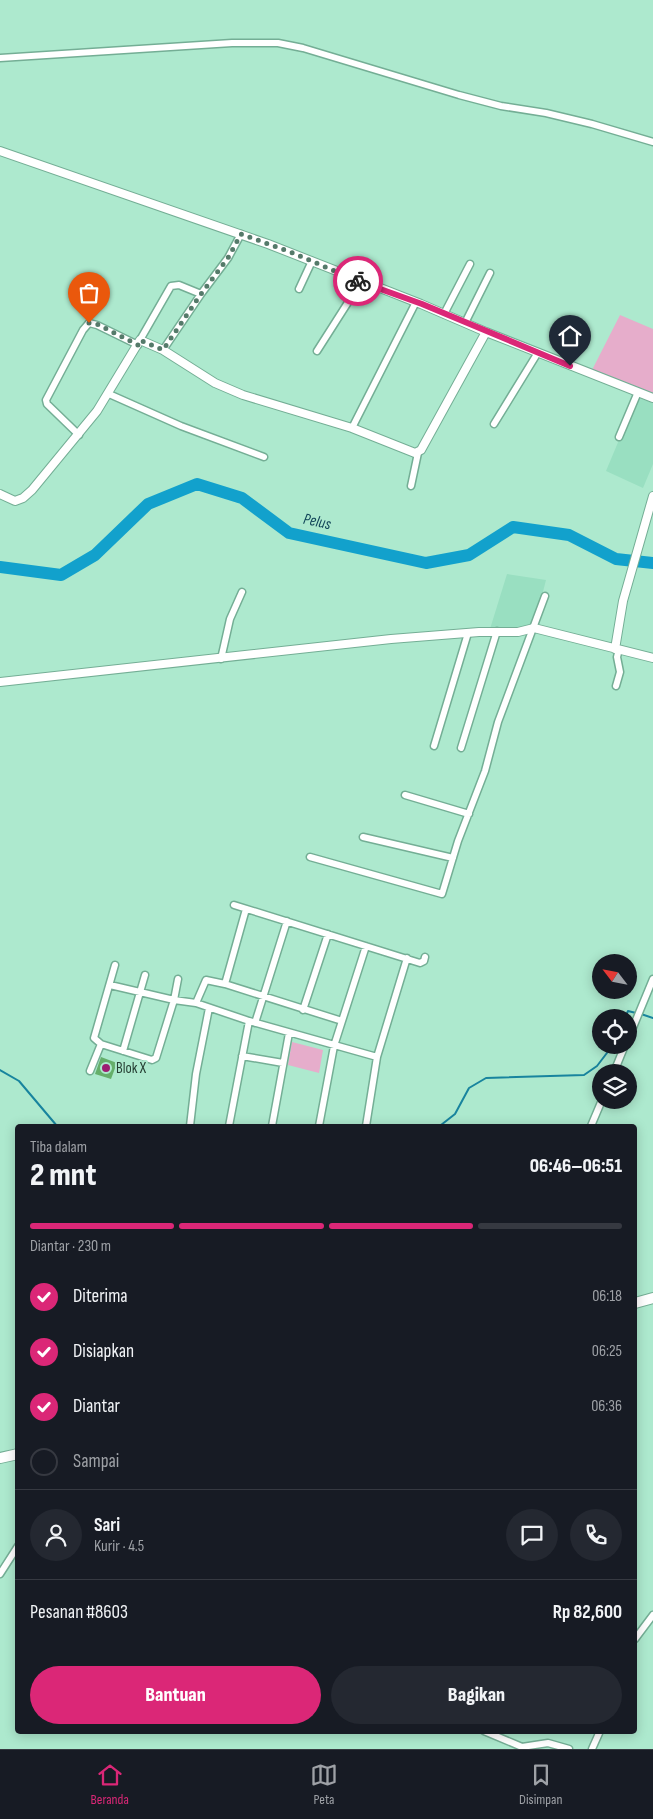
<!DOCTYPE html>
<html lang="id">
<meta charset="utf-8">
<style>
:root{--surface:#171b24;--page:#242831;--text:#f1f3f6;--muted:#9ea1a6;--line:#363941;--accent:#db2777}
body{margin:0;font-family:"Sofia Sans Condensed",sans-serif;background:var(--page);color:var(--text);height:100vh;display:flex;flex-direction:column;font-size:19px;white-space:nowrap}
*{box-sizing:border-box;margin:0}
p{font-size:16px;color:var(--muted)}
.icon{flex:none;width:28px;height:28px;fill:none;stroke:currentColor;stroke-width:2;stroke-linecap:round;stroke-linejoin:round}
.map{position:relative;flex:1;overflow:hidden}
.drawer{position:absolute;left:15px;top:1124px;width:622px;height:610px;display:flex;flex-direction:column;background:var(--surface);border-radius:5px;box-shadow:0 2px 12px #0003}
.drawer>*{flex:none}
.needle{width:32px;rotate:302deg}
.controls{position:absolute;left:592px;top:954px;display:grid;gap:10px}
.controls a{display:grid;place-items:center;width:45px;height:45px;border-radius:50%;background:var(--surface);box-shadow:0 2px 12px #0003;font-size:25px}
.pin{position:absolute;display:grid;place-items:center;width:42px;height:42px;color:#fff;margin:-51px -21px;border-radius:50% 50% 50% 0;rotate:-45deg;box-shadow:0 0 5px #0007}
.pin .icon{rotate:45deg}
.courier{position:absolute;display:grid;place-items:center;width:50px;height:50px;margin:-25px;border:4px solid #db2777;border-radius:50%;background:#fff;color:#222;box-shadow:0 1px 6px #0007}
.headline em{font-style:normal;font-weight:800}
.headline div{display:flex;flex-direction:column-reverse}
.headline{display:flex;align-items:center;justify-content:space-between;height:85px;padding:0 15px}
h1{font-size:32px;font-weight:800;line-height:38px}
.bar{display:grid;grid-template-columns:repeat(4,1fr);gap:8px 5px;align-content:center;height:60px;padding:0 15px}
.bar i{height:6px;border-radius:4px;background:var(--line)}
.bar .active{background:var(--accent)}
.bar p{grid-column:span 4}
.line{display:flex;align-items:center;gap:12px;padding:0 15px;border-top:1px solid var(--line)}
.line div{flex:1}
.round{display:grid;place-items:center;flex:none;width:52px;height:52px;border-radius:26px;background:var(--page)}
ol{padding:0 15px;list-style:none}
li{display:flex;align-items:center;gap:15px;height:55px}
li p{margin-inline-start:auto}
li .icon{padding:5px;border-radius:50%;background:var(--accent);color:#fff;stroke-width:4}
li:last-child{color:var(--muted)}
li i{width:28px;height:28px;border:2px solid var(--line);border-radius:50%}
.primary-button{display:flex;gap:10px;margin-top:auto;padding:10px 15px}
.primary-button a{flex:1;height:58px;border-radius:30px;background:var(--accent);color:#fff;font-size:20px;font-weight:800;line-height:58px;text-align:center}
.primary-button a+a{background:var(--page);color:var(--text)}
.tab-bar{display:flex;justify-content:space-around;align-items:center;height:70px;border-top:1px solid var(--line);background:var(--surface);font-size:14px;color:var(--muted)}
.tab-bar a{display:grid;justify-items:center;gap:2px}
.tab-bar .active{color:var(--accent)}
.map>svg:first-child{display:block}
.built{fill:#99dfc1}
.green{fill:#e6adcb}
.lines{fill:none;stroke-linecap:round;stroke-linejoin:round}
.stream{stroke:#18849e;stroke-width:2}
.river{stroke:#12a1cc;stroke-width:12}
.building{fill:#65af6b}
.minor-casing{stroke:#74ae95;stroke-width:9}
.tertiary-casing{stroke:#74ae95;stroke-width:10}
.trunk-casing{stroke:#74ae95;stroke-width:12}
.minor{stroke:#fff;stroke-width:6}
.tertiary{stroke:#fff;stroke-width:8}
.trunk{stroke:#fff;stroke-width:10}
.done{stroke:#557a6a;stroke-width:5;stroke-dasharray:0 9}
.route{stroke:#db2777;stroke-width:6}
.poi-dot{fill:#9d1d72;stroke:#ade9ce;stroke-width:2}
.labels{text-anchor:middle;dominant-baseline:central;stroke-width:4;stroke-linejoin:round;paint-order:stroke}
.poi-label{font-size:15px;fill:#263f34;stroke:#ade9ce;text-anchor:start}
.water-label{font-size:16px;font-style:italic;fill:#124659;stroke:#ade9ce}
</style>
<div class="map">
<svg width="653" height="1749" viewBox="0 0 653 1749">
<rect width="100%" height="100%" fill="#ade9ce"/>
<!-- built -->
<path class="built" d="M637,397L653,403V464L643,488L606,471Z
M507,574L546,580L534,627L490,629Z"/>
<!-- green -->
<path class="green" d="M620,315L653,329V396L591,372Z
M292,1042L323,1050L319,1073L288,1065Z"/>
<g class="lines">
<!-- stream -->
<path class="stream" d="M641,1014L653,1018
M625,1018L628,1011L636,1013
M0,1070L19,1081L57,1126
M431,1126L441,1125L455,1114L469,1088L486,1078L584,1075L597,1066L613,1045"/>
<!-- river -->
<path class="river" d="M0,567L61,575L95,555L148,504L197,484L242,498L289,533L426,563L469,555L513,527L569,535L616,559L653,563"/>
</g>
<!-- building -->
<path class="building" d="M101,1057L117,1063L111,1079L95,1074Z"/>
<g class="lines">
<!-- minor casing -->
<g class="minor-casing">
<path id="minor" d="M0,58L232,43H278L303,48L459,95L501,106L546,113L592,124L653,142
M299,289L312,261
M444,314L470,264
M465,323L490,273
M140,340L171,286L179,285L201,294
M163,350L201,294L228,258L241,234
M317,351L361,282
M109,394L181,426L264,457
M494,424L537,354
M352,428L416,302
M79,435L47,404L46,400L83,330L89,323L97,325L138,345
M619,437L638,392
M411,486L418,453
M221,659L230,619L242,592
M616,686L620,672L617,657L619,649
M434,746L468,633
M461,748L497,631
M405,795L469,814
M363,837L453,858
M310,857L442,894L458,841L485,771L498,722L545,596
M234,905L420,963L424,961L425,957
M246,909L225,984L206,980L196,1003L249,1021L377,1057
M115,965L94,1038L101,1044L152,1060L156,1058L174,1000L178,979
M225,984L342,1021
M110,985L174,1000L196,1003
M303,1010L328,934
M255,1023L287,921
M629,1037L653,979
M123,1051L145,975
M242,1056L283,1063
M90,1071L101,1044
M614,1072L625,1045
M190,1126L196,1074L209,1008
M229,1126L249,1021
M272,1126L289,1033
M319,1126L334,1046L366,946
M366,1126L377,1057L407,958
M591,1126L602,1100
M0,1574L18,1546
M635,1639L653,1615
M484,1731L522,1747L548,1743L569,1749
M592,1749L600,1731"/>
</g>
<!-- tertiary casing -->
<g class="tertiary-casing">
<path id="tertiary" d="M0,151L268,244L421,304L486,332
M0,494L15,501L23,498L32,490L97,411L140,340L163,350L215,383L243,395L352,428L415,453L421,450L486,332L653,398
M615,649L623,601L653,496
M0,682L391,639L479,632H518L534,628L653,658"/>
</g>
<!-- trunk casing -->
<g class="trunk-casing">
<path id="trunk" d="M635,1303L653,1298
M0,1458L18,1454"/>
</g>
<!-- minor -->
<use href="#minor" class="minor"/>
<!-- tertiary -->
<use href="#tertiary" class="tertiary"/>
<!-- trunk -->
<use href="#trunk" class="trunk"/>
</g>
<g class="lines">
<!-- done -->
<path class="done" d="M89,323L97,324L138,345L140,340L163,350L201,294L228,258L241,234L293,253L358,281"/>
<!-- route -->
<path class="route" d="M358,281L422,304L570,366"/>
</g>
<!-- markers -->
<circle class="poi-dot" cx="106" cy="1068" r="5"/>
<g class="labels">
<!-- poi labels -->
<g class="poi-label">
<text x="116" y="1068">Blok X</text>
</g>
<!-- water labels -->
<g class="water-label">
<text transform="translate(317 522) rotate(12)">Pelus</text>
</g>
</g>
</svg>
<div class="controls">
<a><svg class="needle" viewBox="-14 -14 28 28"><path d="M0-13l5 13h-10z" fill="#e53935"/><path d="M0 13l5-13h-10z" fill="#9ea1a6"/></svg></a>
<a><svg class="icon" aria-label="locate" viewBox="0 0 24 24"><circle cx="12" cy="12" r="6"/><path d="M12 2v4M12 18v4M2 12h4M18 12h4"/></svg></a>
<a><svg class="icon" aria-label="layers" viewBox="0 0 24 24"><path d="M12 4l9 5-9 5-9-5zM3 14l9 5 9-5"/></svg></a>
</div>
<div class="pin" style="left:89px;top:323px;background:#ea580c"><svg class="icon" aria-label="bag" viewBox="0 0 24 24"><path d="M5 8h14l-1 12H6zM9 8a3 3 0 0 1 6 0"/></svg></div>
<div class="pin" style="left:570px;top:366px;background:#1f2937"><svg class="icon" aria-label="home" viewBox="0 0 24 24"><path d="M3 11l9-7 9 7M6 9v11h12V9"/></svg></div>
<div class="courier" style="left:358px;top:281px"><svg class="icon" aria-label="bike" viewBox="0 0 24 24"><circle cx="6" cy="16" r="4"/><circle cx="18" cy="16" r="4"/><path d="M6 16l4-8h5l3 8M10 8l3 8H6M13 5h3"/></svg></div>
<section class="drawer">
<div class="headline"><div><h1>2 mnt</h1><p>Tiba dalam</p></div><em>06:46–06:51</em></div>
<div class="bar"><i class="active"></i><i class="active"></i><i class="active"></i><i></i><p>Diantar · 230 m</p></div>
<ol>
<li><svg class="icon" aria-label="check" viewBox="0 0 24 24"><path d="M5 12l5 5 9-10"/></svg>Diterima<p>06:18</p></li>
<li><svg class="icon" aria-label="check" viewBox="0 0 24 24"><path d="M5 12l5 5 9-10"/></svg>Disiapkan<p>06:25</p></li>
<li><svg class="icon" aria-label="check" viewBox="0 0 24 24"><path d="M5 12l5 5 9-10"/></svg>Diantar<p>06:36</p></li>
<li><i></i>Sampai</li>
</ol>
<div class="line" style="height:90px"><a class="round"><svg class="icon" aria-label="person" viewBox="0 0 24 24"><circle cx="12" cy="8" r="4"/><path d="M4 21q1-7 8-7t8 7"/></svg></a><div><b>Sari</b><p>Kurir · 4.5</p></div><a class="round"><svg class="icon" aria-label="chat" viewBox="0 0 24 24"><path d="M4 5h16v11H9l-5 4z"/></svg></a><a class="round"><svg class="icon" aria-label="phone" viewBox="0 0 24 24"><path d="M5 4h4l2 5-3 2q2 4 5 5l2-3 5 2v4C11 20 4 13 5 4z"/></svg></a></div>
<div class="line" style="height:65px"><div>Pesanan #8603</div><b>Rp 82,600</b></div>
<div class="primary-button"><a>Bantuan</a><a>Bagikan</a></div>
</section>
</div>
<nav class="tab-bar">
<a class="active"><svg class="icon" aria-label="home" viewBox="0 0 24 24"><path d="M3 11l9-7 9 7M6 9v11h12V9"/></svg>Beranda</a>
<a><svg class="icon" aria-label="map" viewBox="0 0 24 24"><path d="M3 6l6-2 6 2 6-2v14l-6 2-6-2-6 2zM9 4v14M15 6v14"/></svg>Peta</a>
<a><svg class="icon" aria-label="saved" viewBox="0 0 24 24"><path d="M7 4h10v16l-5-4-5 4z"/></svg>Disimpan</a>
</nav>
